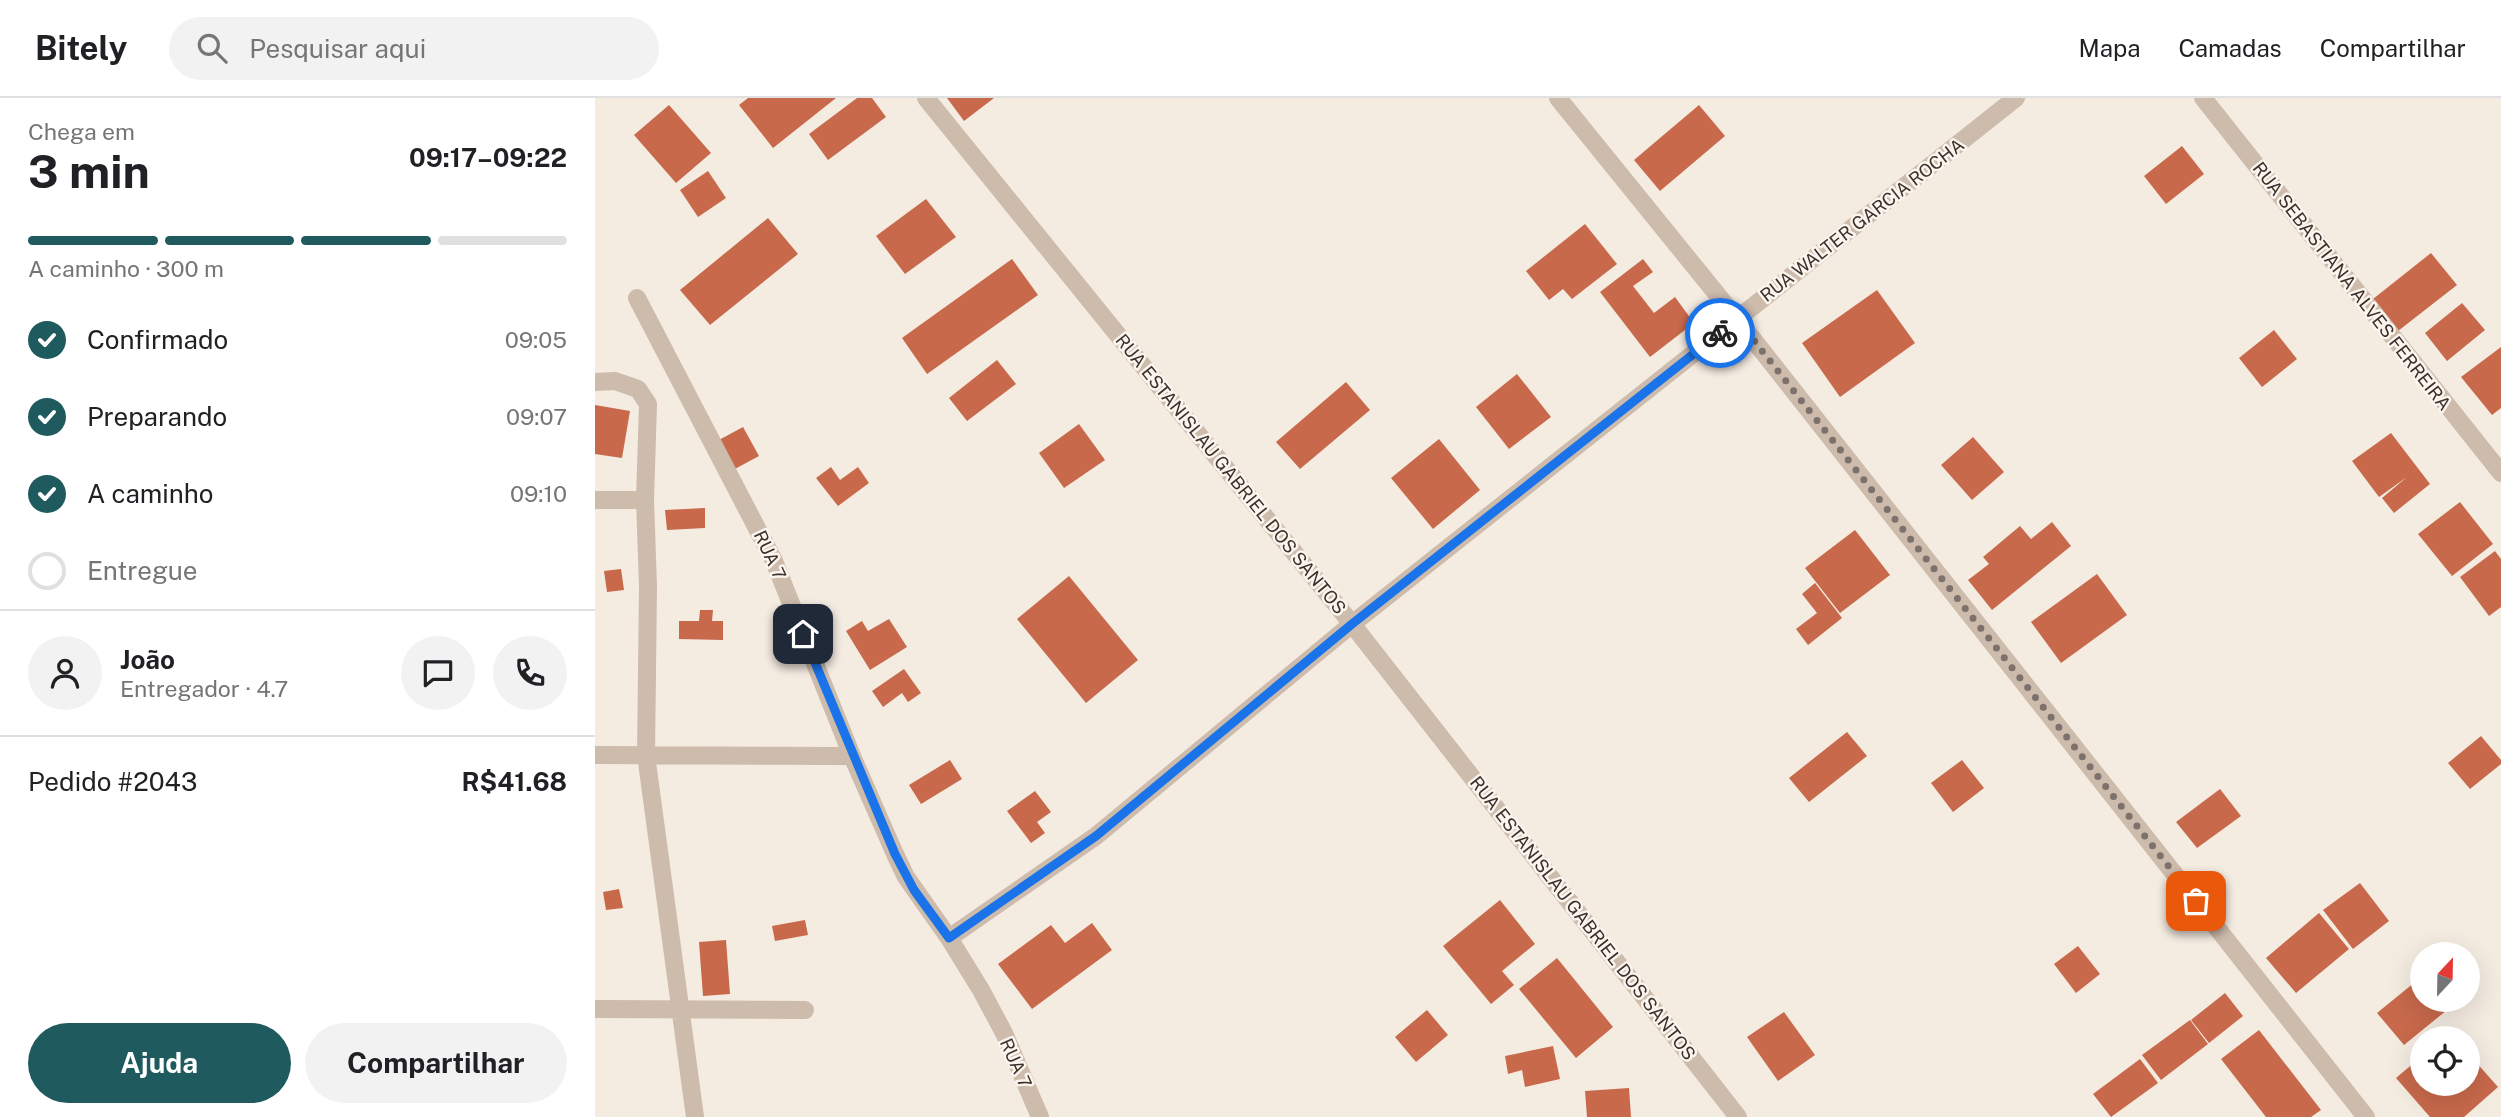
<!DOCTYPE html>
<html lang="pt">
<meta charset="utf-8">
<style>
:root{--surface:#fff;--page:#f2f2f2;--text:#202124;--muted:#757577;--line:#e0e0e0;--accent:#1f5a5e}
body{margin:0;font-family:"Public Sans",sans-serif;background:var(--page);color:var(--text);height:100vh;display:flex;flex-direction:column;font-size:26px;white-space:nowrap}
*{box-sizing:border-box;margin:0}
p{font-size:23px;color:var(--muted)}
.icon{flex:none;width:38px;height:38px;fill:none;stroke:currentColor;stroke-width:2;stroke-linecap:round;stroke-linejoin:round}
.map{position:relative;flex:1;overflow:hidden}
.details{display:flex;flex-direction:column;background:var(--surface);width:595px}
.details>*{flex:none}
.needle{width:46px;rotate:22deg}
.fabs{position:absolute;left:1815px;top:844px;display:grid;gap:14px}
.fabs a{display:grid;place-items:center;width:70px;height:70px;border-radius:50%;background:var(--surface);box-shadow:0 7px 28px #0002;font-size:35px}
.pin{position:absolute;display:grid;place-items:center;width:60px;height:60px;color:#fff;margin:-30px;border-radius:14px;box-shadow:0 4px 10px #0006}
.courier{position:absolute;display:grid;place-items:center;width:70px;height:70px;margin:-35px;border:5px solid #1a73e8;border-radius:50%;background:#fff;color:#222;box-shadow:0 2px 9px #0007}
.headline em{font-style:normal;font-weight:700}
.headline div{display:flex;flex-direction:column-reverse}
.headline{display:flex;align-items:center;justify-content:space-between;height:119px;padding:0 28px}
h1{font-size:46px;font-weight:700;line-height:52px}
.bar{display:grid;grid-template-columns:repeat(4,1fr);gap:10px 7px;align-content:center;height:84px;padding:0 28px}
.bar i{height:9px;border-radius:5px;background:var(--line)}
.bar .current{background:var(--accent)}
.bar p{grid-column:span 4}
.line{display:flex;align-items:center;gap:18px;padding:0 28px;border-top:2px solid var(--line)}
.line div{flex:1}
.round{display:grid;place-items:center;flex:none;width:74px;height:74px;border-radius:37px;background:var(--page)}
ol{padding:0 28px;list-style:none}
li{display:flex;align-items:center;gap:21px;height:77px}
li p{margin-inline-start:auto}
li .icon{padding:7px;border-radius:50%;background:var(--accent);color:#fff;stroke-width:4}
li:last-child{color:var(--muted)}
li i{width:38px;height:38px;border:4px solid var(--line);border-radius:50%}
.cta{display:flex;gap:14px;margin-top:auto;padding:14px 28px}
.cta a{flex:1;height:80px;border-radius:42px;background:var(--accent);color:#fff;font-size:28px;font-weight:700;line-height:80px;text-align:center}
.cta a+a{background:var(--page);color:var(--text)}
header{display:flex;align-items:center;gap:42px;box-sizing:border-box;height:98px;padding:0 35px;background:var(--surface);border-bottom:2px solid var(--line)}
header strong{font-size:33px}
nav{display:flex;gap:38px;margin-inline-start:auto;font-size:24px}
.search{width:490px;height:63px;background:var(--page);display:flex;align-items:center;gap:18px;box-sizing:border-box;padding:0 24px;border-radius:38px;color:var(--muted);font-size:26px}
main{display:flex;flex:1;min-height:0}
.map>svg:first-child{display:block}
.building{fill:#c8694b}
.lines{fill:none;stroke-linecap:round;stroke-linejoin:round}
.street{stroke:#cdbbac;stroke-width:18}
.done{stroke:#7c716b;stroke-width:7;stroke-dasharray:0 12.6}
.route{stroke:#1a73e8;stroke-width:9}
.labels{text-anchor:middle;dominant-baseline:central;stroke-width:5;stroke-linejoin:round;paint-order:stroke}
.street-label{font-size:18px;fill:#3b302b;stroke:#fbf5ee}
</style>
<header>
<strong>Bitely</strong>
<div class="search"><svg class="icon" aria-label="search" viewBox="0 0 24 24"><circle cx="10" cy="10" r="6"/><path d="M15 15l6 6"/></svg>Pesquisar aqui</div>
<nav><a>Mapa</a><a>Camadas</a><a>Compartilhar</a></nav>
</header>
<main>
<section class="details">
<div class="headline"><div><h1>3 min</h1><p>Chega em</p></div><em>09:17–09:22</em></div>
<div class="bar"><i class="current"></i><i class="current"></i><i class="current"></i><i></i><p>A caminho · 300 m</p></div>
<ol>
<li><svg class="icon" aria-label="check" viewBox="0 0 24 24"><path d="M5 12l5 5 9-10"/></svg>Confirmado<p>09:05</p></li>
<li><svg class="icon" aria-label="check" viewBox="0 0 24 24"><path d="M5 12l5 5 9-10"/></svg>Preparando<p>09:07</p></li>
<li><svg class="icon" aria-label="check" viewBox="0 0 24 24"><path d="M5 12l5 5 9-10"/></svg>A caminho<p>09:10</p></li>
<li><i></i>Entregue</li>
</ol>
<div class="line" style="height:126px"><a class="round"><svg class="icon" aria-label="person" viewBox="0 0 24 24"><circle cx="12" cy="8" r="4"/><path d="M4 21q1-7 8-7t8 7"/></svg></a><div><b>João</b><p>Entregador · 4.7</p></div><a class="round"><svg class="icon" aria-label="chat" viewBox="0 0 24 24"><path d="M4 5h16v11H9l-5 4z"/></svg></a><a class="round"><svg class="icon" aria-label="phone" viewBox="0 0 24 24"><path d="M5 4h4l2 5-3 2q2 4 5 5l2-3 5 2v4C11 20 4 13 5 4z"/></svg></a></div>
<div class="line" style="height:91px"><div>Pedido #2043</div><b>R$41.68</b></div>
<div class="cta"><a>Ajuda</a><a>Compartilhar</a></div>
</section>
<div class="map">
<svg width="1906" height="1019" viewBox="0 0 1906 1019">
<rect width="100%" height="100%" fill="#f4ebe1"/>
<!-- building -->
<path class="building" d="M153,0H241L178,50L144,7Z
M262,0H277L291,19L233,62L214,36Z
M352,0H399L369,23Z
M74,7L116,55L81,85L39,37Z
M1104,7L1130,38L1065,93L1039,62Z
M1587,48L1609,76L1571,106L1549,78Z
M113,73L131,100L103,119L85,92Z
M331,101L361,139L310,176L281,138Z
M173,120L203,156L115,227L85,192Z
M990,126L1022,166L977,201L968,191L954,202L931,173Z
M1836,155L1862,187L1803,233L1778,201Z
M417,161L443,197L332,276L307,240Z
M1048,161L1058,174L1038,188L1059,215L1080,199L1099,225L1055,259L1005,194Z
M1282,192L1320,245L1245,299L1207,245Z
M1867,205L1890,232L1852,263L1830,235Z
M1679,232L1702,261L1667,289L1644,260Z
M1906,249V310L1897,317L1866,279Z
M402,262L421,286L372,323L354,300Z
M922,276L956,319L914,351L881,309Z
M751,284L775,312L705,371L681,344Z
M0,307L35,313L27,360L0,356Z
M484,326L510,362L469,390L444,355Z
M148,329L164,358L138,372L122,343Z
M1796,335L1835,386L1799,415L1787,400L1812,379L1784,399L1757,363Z
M1378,339L1409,374L1377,402L1346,367Z
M844,341L885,392L838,431L796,380Z
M236,369L245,382L263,369L274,385L243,408L221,380Z
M1865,404L1898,446L1857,478L1823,436Z
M110,410V430L72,432L70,412Z
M1457,424L1476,448L1397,512L1373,482L1394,466L1388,459L1425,428L1436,441Z
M1260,432L1295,477L1245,515L1210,470Z
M1900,453L1906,461V509L1894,518L1865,479Z
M26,471L29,492L12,494L9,473Z
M1502,476L1532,517L1466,565L1436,524Z
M474,478L543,562L491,605L422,521Z
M1220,485L1247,520L1213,547L1201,531L1222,515L1207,496Z
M105,512H118L117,523H128V542L84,541V523H104Z
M294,521L312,549L275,572L251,533L267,523L273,533Z
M309,571L326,595L313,604L307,595L288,609L277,593Z
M1252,634L1272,658L1214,704L1194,680Z
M1886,638L1906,662V666L1875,691L1853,665Z
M355,662L367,681L326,706L314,687Z
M1367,662L1389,690L1358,714L1336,685Z
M1625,691L1646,718L1602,750L1581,724Z
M440,693L456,714L442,724L450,735L436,745L412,713Z
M1765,785L1794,823L1758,851L1728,812Z
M24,791L28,810L11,812L8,794Z
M905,802L940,846L907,873L919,887L896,906L848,848Z
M1724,815L1754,851L1701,895L1671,860Z
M210,822L213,837L180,843L177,828Z
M497,825L517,852L437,911L403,866L456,827L470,845Z
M131,842L135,896L108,898L104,844Z
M1483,848L1505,876L1481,895L1459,866Z
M962,860L1018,929L981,960L924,891Z
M1825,880L1827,882V901H1842L1852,912L1809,947L1782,915Z
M1630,895L1648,918L1614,945L1596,922Z
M832,912L853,937L821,964L800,939Z
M1189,914L1220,957L1183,983L1152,939Z
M1595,922L1613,946L1566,982L1547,957Z
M1664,932L1726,1012L1716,1019H1671L1626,961Z
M958,948L965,981L930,989L927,972L913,976L910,958Z
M1872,954L1903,989L1869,1019H1835L1801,980L1827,958V985H1872Z
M1545,961L1563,985L1516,1019L1498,996Z
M1034,990L1036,1019H992L990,993Z"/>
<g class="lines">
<!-- street -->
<path class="street" d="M331,0L757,526L1143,1019
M963,0L1142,221L1771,1019
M1608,0L1906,375
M42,200L179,463L257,658L300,756L311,779L354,840L386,892L409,935L445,1019
M0,284L20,283L43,291L53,306L50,402
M0,402H50L53,488L51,657L100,1019
M0,657L257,658
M354,840L501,738L757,526L1421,0
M0,911L210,912"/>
</g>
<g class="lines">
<!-- done -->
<path class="done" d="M1125,235L1142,221L1601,803"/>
<!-- route -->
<path class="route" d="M208,536L300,756L319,792L354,840L501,738L757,526L1125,235"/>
</g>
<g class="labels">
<!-- street labels -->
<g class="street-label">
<text transform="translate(1267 122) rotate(-38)">RUA WALTER GARCIA ROCHA</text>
<text transform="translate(1757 188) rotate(52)">RUA SEBASTIANA ALVES FERREIRA</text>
<text transform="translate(636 376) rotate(51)">RUA ESTANISLAU GABRIEL DOS SANTOS</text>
<text transform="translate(175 457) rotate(65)">RUA 7</text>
<text transform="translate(988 820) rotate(52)">RUA ESTANISLAU GABRIEL DOS SANTOS</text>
<text transform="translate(421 965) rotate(66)">RUA 7</text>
</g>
</g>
</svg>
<div class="fabs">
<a><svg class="needle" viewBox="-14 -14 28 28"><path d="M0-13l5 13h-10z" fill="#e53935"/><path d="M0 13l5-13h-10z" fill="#757577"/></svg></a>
<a><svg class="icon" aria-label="locate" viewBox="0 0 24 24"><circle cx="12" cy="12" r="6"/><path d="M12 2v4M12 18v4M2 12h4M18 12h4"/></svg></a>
</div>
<div class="pin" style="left:1601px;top:803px;background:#ea580c"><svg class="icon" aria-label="bag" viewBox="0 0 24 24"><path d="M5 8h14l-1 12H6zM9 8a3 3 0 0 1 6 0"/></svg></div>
<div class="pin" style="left:208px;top:536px;background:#1f2937"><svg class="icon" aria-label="home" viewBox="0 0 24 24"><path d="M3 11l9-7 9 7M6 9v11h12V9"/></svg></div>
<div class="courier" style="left:1125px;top:235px"><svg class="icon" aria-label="bike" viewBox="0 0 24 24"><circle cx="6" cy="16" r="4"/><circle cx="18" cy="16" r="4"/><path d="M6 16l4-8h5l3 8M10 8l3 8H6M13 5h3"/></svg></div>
</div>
</main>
